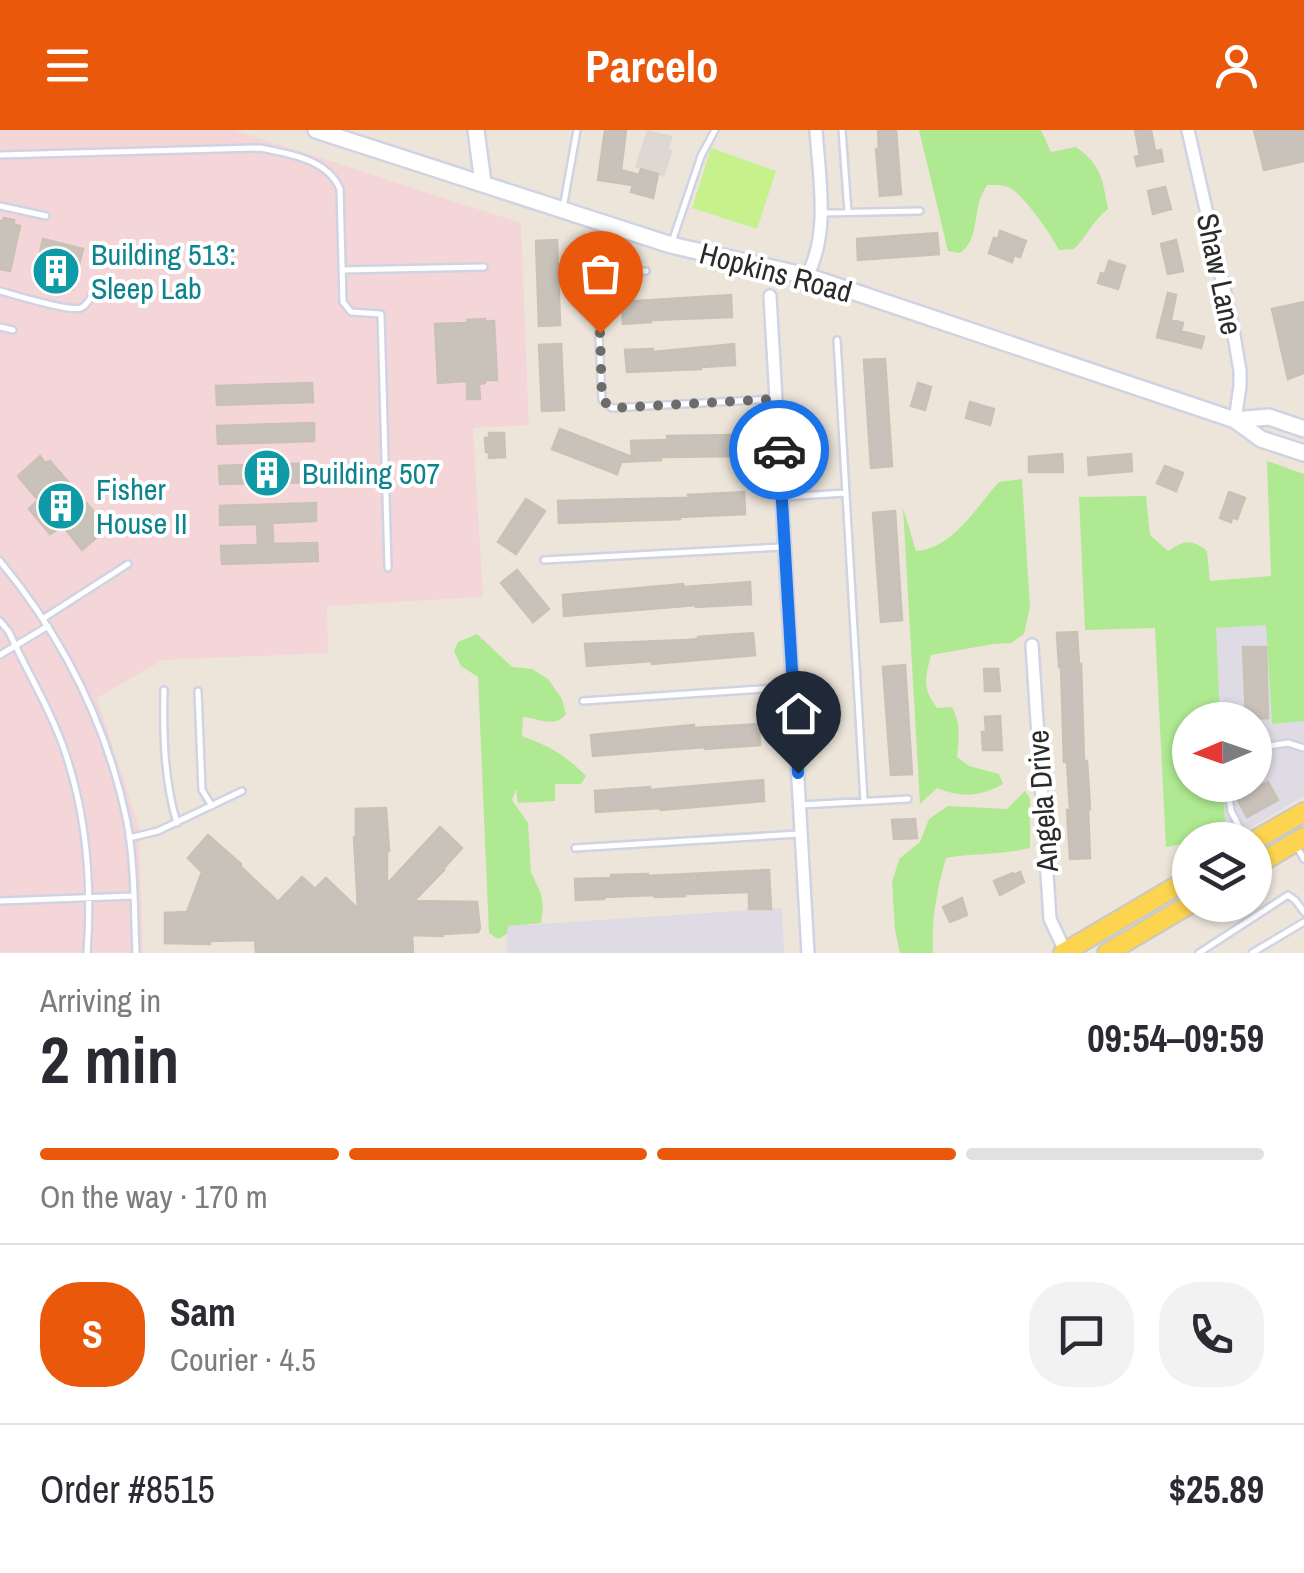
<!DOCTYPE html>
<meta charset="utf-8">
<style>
:root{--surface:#fff;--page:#f2f2f3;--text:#2b2b33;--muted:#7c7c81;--line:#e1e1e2;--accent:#ea580c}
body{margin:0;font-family:"Archivo Narrow",sans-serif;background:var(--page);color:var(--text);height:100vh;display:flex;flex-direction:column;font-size:38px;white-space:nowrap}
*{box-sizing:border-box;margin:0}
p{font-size:32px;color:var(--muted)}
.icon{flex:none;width:55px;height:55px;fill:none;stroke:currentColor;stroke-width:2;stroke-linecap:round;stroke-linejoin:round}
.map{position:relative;height:823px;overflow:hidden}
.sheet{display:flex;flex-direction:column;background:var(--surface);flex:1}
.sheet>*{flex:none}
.needle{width:65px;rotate:268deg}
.buttons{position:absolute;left:1172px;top:572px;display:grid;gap:20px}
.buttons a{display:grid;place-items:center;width:100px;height:100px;border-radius:50%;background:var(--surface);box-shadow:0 2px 8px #0004;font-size:50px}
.pin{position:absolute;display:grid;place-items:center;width:85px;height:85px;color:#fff;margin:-102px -42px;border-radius:50% 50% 50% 0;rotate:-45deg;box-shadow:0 0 10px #0007}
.pin .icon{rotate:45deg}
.courier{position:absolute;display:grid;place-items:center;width:100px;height:100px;margin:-50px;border:8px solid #1a73e8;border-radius:50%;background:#fff;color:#222;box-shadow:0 2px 12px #0007}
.summary em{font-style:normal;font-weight:800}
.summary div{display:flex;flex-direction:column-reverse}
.summary{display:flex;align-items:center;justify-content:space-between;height:170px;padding:0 40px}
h1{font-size:65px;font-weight:800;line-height:75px}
.bar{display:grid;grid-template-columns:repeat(4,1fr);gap:15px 10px;align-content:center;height:120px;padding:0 40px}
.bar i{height:12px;border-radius:8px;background:var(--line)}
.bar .selected{background:var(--accent)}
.bar p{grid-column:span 4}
.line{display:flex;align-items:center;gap:25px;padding:0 40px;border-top:2px solid var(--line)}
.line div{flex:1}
.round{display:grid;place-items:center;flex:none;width:105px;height:105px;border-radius:40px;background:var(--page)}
header{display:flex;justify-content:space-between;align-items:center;height:130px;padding:0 40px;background:var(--accent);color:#fff;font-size:45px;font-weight:800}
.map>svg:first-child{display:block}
.industrial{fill:#dedbe5}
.medical{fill:#f5d6d8}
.green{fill:#afe991}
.pitch{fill:#c6f18c}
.plaza{fill:#ddd8d1}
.building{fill:#c8c2ba;stroke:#c9c1b4;stroke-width:2.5}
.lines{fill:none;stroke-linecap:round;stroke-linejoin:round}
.lane-casing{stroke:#cfd3e4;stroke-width:10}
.street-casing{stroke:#cfd3e4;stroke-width:16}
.secondary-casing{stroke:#cfd3e4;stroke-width:20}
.primary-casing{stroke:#c8c8c8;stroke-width:22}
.lane{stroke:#fff;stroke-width:5}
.street{stroke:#fff;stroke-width:11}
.secondary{stroke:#fff;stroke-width:15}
.primary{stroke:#fcd450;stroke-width:18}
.done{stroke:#6e6b68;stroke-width:10;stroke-dasharray:0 18}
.route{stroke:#1a73e8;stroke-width:12}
.labels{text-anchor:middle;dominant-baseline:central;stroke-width:8;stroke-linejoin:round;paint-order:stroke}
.culture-label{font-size:30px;fill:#0d838f;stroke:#fff;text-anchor:start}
.street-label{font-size:30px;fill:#2a2a2a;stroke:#fff}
</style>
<header><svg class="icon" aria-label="menu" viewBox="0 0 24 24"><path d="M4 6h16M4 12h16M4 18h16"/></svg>Parcelo<svg class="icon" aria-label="person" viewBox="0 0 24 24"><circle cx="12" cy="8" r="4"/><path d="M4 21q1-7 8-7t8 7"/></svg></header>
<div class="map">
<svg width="1304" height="823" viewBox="0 0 1304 823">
<rect width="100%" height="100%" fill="#ede5da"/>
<!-- industrial -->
<path class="industrial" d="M1266,494L1272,593L1304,591V666L1230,710H1226L1223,655H1255V590H1220L1215,498Z
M782,778L784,823H507V796Z"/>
<!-- medical -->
<path class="medical" d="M0,0H234L521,93L529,295L473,298L483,467L327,476L328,523L163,530L97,568L139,698L143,823H0Z"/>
<!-- green -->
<path class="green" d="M919,0H1041L1051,22L1076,17C1102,36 1102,48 1108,79C1091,92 1088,106 1074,119L1059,120C1050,103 1027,70 1012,59C1005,54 996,55 987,55C986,57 980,68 980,70C974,87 977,112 960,123L948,121Z
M1267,331L1304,344V591L1272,594L1266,495L1216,498L1220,590H1190V655H1223L1226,710H1190V713L1166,717L1155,498L1085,500L1079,367L1146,366L1150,405L1168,421C1185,411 1190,408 1207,421L1210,451L1271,446Z
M1022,349L1030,477L1024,504L1011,513L994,514L931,525C925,549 922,557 937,578L952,577C961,594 959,609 957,627L969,636L999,644L1003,654C979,667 962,668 937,658L920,674L903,378L916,421C954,418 976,377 999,352Z
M477,504L512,537L532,539L548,549L562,569L566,584C554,599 539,588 523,587L522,606C551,617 564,624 586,646L581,654H555V671L518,673L516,659L512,670L528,693L531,742L541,764L543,776L541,793L508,796L507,804L498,809L489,803L478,547L461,536L454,521L458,512Z
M1025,661L1030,668V718C1003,725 974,723 946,728C937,758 931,792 933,823H900L895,800L892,751L900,728L920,712L929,689L948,676L1007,679Z"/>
<!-- pitch -->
<path class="pitch" d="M711,18L776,41L757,99L692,78Z"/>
<!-- plaza -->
<path class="plaza" d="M647,0L673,6L669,19L673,20L664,47L635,37Z"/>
<!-- building -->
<path class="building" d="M605,0H626L621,40L639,45L641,39L658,44L653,68L631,62L633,55L598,50Z
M878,0H896L901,64L880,66L876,19H879Z
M1135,0H1151L1155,21L1161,20L1163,31L1137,36L1135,27L1140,26Z
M1254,0H1304V31L1264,40Z
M1165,57L1171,79L1153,84L1148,61Z
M4,88L14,90V94L20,96L10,141L0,139V91H3Z
M1000,101L1026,111L1020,127L1014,125L1012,132L989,123L994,108L998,109Z
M937,103L939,124L858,130L857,109Z
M43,109L83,119L73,159L34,149Z
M557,110L560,195L539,196L536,111Z
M1176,110L1183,141L1168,144L1161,114Z
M1109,131L1125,136L1118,159L1098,153L1101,143L1105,144Z
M1168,163L1176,165L1171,190L1183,193L1181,201L1204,207L1201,218L1157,207Z
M731,165L732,187L651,190V192L623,194L622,172Z
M1304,172V243L1288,249L1272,179Z
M485,189V192L494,191L497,250H485V253L479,254L480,269H467V251L438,253L435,194L468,193L467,190Z
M561,214L564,280L542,281L539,215Z
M734,214L735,235L701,237V239L627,242L625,220L653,219V222Z
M885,229L892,336L871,338L864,230Z
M312,253L313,272L217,275L216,256Z
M918,253L931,257L925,280L911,276Z
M970,272L994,279L990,295L966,288Z
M314,293V311L218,314L217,296Z
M560,299L632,327L631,311L667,310V306L740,305L741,326L660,327L661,330L621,332L617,344L552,319Z
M489,303H504L505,327L489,328V322H486L485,308H489Z
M1062,324L1063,342H1029V327Z
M1131,324L1132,341L1089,345L1088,328Z
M40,326L45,333L50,331L101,390L98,393L105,400L82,420L63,396L50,404L29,379L38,370L18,346Z
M315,333L316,352L220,354L219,336Z
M1165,336L1183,343L1176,361L1157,353Z
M744,362L745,384L679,387L680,389L559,393L558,371L678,368H689L688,365Z
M1229,362L1245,368L1237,389L1232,387L1231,392L1220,388Z
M526,369L545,381L516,424L498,412Z
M316,373V391L272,393L273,404V414L317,413L318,431L222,434L221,416L258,415L257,394L220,395V376Z
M895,381L902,490L881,492L873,383Z
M517,440L549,479L533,492L501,453Z
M750,452L751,474L696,477V475L685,476L564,486L563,465L683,454L684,457Z
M1077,502L1079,535L1081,534L1084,631H1087L1090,679H1088L1090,728L1070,729L1067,680H1070L1067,632H1064L1061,537H1059L1057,503Z
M753,503L755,525L652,534V531L587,536L585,514L688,510L698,509V507Z
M1243,517H1266L1268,588L1246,589Z
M905,535L912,644L891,645L883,537Z
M984,539H998L1000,561H985Z
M1000,586L1002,620H983L982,602H986L985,587Z
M759,594L760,615L705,619V617L593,626L591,605L694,595V598Z
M763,650L764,671L661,680V678L596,682L595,661L650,657V660L660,659Z
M1268,652L1278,670L1247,687L1237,668Z
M386,678L389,721H387V754L440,697L462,718L443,739L444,740L414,771L477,772L480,798L478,802L443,804V806L412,805L413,823H256L255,810L210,811V814L165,813V783L187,782L202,742L188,728L208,705L241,734L240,736L278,772L302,747L315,759L326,748L358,779L354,707H356V679Z
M915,689L917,708L894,709L892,690Z
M769,740L771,779H749V762L685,764V766L655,767V765L604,767V769L576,770L575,749L611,748V745L648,744V746Z
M1020,742L1024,752L1000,765L994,751L1013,743L1014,745Z
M962,768L967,785L950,792L943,777Z"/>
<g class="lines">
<!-- lane casing -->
<g class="lane-casing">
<path id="lane" d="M842,0L848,82
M0,25L260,18C290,24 327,29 340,59L343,172L351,182L381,184L388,438
M0,76L46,86
M563,78L577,0
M823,83L920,81
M672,112L701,26L715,0
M593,126L596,145L602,270L612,278L773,269
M342,140L484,137
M596,145L646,141
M0,161C15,165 70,182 81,178C88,175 92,165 96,159
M0,197L13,200
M837,210L864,671
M784,367L845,363
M544,430L782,417
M0,431C63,507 107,595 127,692C135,735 134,780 136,823
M44,488L128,434
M0,491L9,502C27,542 51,580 65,622C87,687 92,756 87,823
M0,525L48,496
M164,560C163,605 164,650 177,693
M198,561L202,660L212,676
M583,571L792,557
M1255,618L1288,613L1304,618
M1227,655L1231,681L1246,710
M801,675L908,669
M129,708L158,701L242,661
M1295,714L1304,729
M575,718L798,704
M0,771L134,766
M1199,823L1288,765L1295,770L1304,782
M1252,823L1304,792"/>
</g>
<!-- street casing -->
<g class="street-casing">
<path id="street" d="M1188,0L1232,194L1240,241V256L1235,290
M807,146C830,103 819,47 816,0
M770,166L808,823
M1032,515L1050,789L1066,823"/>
</g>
<!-- secondary casing -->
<g class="secondary-casing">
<path id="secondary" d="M316,0L671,115L807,146L1235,290L1261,309L1304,323
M476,0L483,53
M1235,290L1269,287L1304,299"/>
</g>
<!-- primary casing -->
<g class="primary-casing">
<path id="primary" d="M1255,710L1304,682
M1255,736L1304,707
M1063,823L1190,748
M1107,823L1190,774"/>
</g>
<!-- lane -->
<use href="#lane" class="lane"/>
<!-- street -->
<use href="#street" class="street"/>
<!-- secondary -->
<use href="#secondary" class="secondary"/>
<!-- primary -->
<use href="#primary" class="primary"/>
</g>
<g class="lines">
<!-- done -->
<path class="done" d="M600,203L602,270L612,278L776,269L779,320"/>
<!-- route -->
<path class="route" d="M779,320L798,643"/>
</g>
<!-- icons -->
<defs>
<g id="building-disc" transform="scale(2.5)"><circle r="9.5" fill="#0f9aa8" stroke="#fff"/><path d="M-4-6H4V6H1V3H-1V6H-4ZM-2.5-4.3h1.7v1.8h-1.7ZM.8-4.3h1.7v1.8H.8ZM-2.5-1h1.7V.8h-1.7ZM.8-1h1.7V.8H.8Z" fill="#fff"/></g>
</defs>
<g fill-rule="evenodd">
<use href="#building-disc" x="56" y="141"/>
<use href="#building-disc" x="267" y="343"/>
<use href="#building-disc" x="61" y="376"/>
</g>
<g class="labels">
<!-- culture labels -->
<g class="culture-label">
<text x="91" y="124">Building 513:<tspan x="91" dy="34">Sleep Lab</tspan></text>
<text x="302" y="343">Building 507</text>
<text x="96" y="359">Fisher<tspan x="96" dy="34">House II</tspan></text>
</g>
<!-- street labels -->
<g class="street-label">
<text transform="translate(776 142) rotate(15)">Hopkins Road</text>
<text transform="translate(1220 144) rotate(78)">Shaw Lane</text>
<text transform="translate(1042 671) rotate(-94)">Angela Drive</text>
</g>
</g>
</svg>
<div class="buttons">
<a><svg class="needle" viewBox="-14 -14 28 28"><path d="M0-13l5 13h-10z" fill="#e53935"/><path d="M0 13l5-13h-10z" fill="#7c7c81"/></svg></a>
<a><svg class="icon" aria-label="layers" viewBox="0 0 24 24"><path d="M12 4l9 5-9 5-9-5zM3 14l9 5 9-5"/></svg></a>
</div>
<div class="pin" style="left:600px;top:203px;background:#ea580c"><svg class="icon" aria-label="bag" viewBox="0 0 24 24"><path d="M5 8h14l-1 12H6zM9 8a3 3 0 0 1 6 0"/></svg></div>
<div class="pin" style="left:798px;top:643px;background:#1f2937"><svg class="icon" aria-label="home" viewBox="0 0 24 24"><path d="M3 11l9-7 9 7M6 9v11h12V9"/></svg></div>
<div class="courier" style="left:779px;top:320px"><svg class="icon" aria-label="car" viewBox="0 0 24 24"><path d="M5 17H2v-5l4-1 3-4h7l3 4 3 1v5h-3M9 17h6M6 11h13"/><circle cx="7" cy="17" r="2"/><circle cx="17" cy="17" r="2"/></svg></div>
</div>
<section class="sheet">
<div class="summary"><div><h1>2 min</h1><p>Arriving in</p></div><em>09:54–09:59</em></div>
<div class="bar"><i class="selected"></i><i class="selected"></i><i class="selected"></i><i></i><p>On the way · 170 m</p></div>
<div class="line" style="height:180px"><b class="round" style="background:var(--accent);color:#fff">S</b><div><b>Sam</b><p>Courier · 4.5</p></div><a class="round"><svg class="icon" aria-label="chat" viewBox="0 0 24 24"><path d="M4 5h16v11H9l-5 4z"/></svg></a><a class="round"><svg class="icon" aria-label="phone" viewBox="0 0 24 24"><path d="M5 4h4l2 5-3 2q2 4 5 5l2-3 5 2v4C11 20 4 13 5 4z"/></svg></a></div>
<div class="line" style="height:130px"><div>Order #8515</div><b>$25.89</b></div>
</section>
